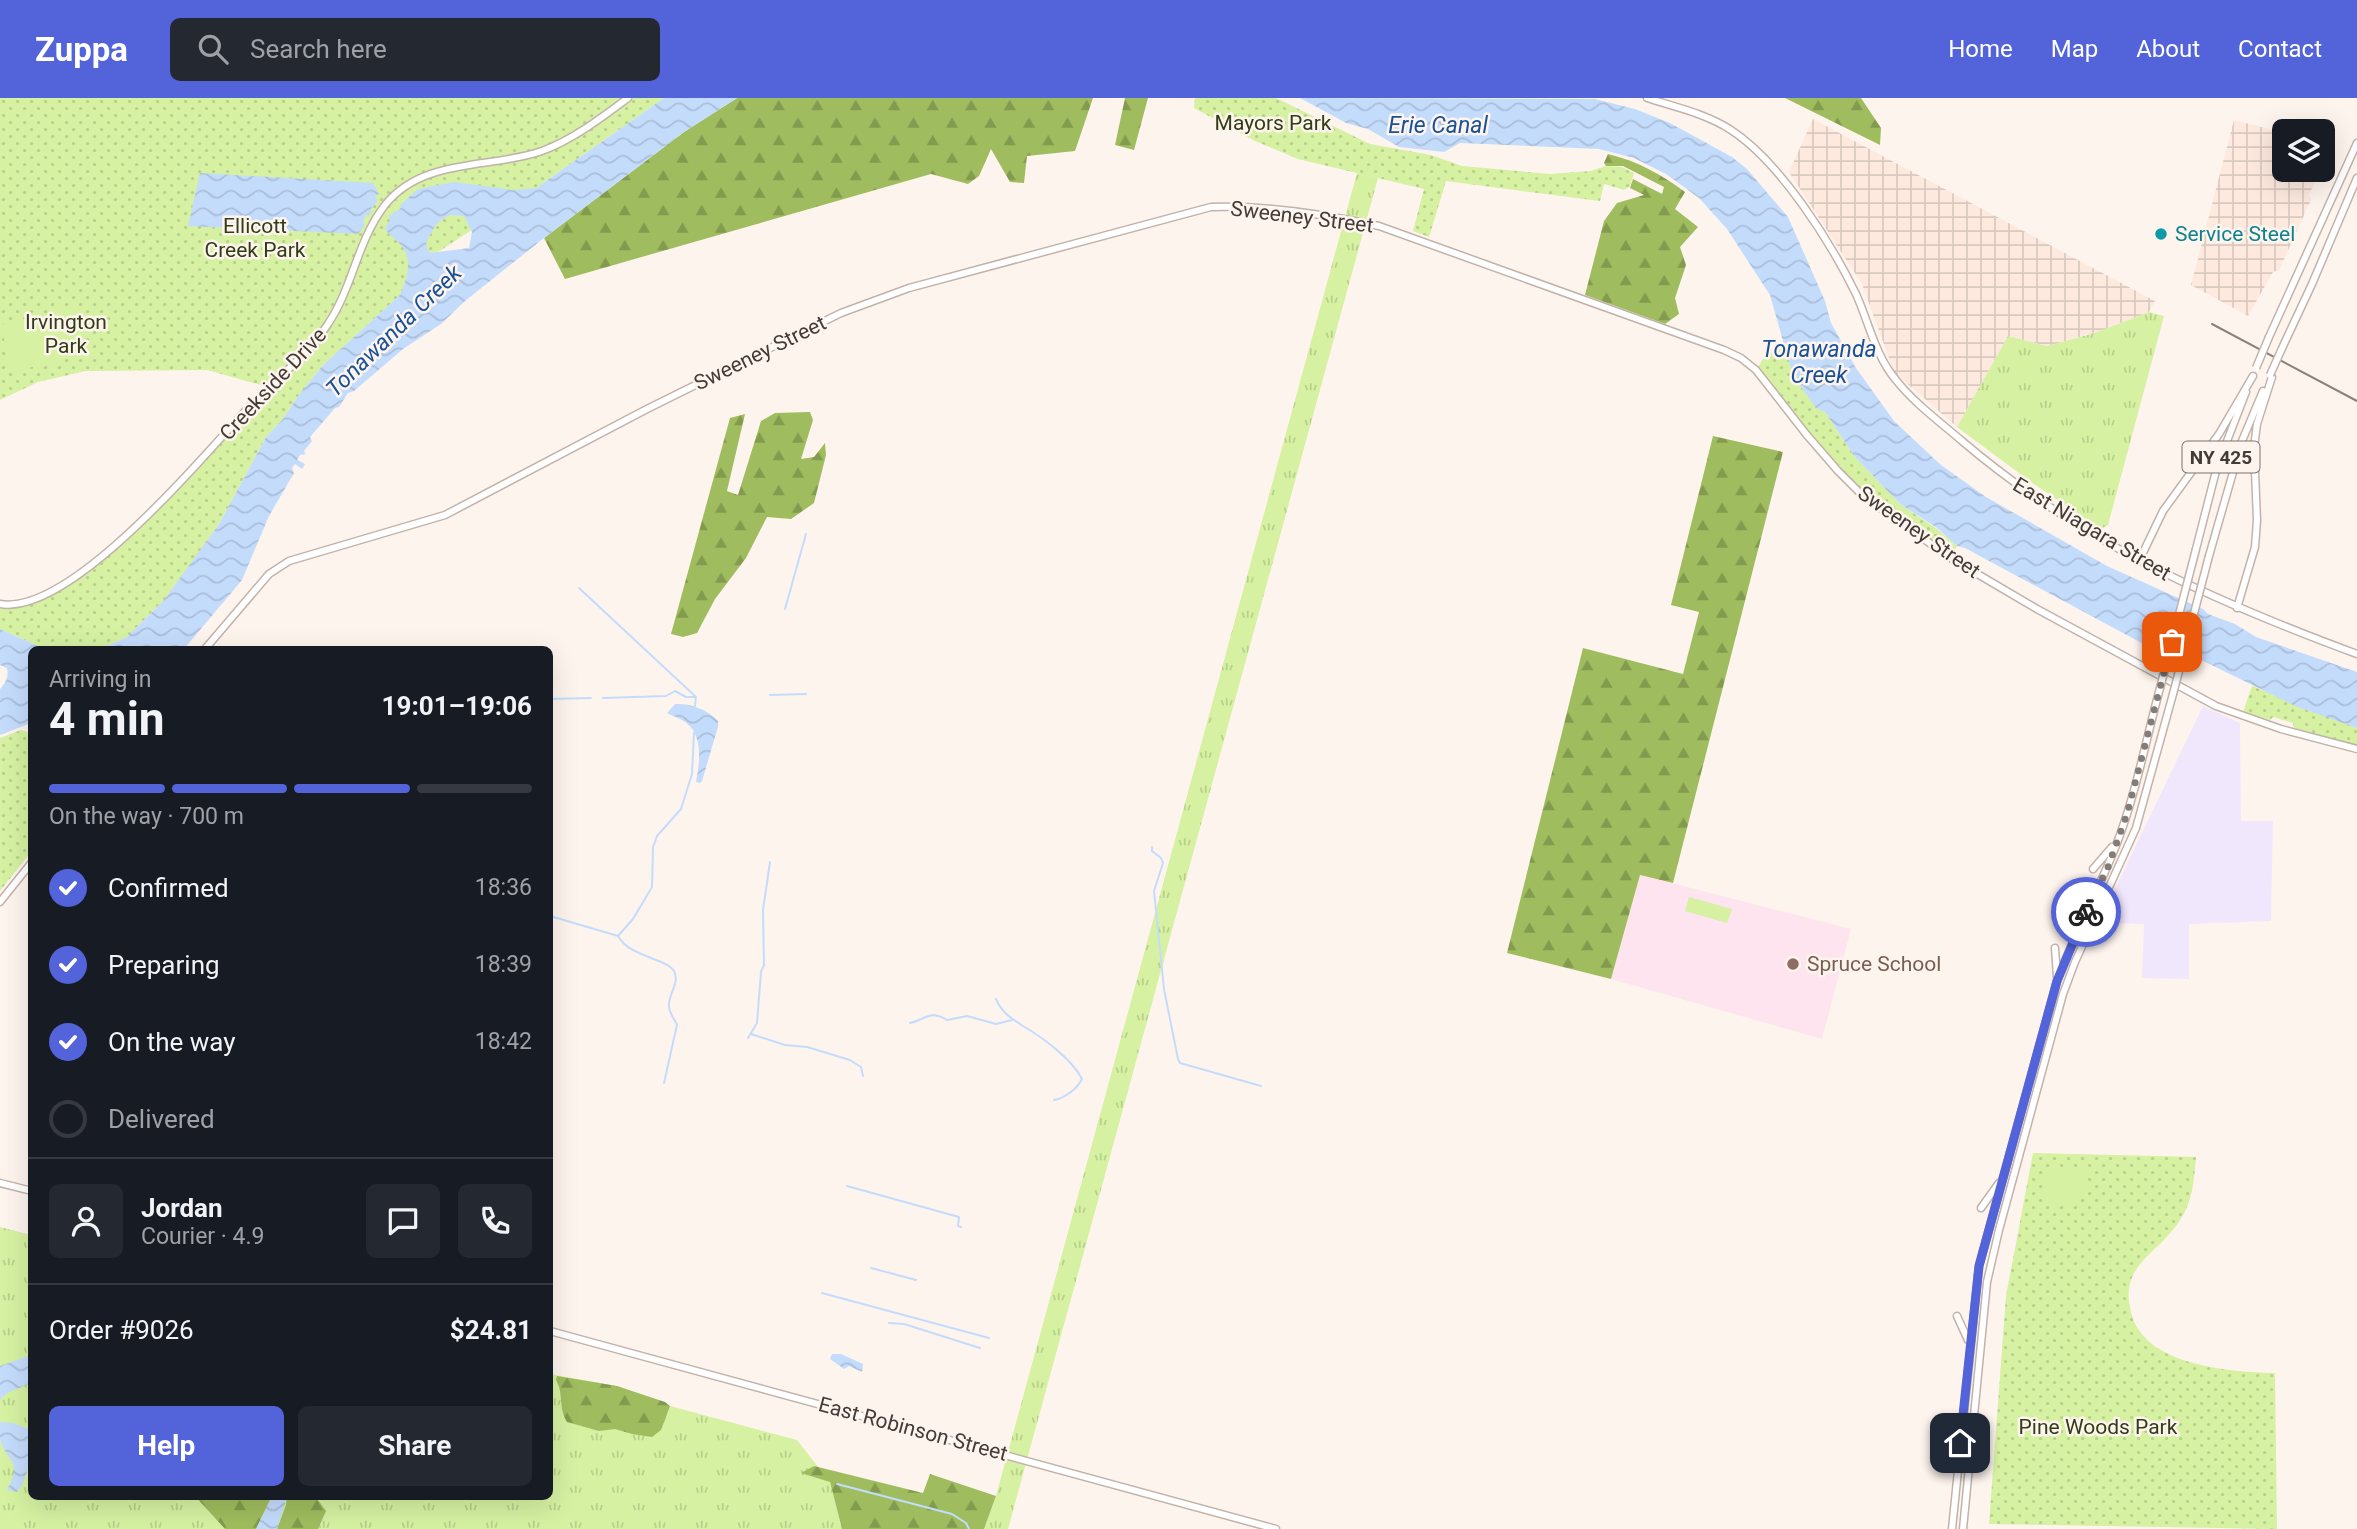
<!DOCTYPE html>
<meta charset="utf-8">
<style>
:root{--surface:#171b24;--page:#242831;--text:#f1f3f6;--muted:#9ea1a6;--line:#363941;--accent:#5363d9}
body{margin:0;font-family:Roboto,sans-serif;background:var(--page);color:var(--text);height:100vh;display:flex;flex-direction:column;font-size:26px;white-space:nowrap}
*{box-sizing:border-box;margin:0}
p{font-size:23px;color:var(--muted)}
.icon{flex:none;width:38px;height:38px;fill:none;stroke:currentColor;stroke-width:2;stroke-linecap:round;stroke-linejoin:round}
.map{position:relative;flex:1;overflow:hidden}
.details{position:absolute;left:28px;top:548px;width:525px;height:854px;display:flex;flex-direction:column;background:var(--surface);border-radius:10px;box-shadow:0 7px 28px #0002}
.details>*{flex:none}
.fabs{position:absolute;left:2272px;top:21px;display:grid;gap:14px}
.fabs a{display:grid;place-items:center;width:63px;height:63px;border-radius:10px;background:var(--surface);box-shadow:0 7px 28px #0002;font-size:35px}
.pin{position:absolute;display:grid;place-items:center;width:60px;height:60px;color:#fff;margin:-30px;border-radius:14px;box-shadow:0 4px 10px #0006}
.courier{position:absolute;display:grid;place-items:center;width:70px;height:70px;margin:-35px;border:5px solid #5363d9;border-radius:50%;background:#fff;color:#222;box-shadow:0 2px 9px #0007}
.overview em{font-style:normal;font-weight:700}
.overview div{display:flex;flex-direction:column-reverse}
.overview{display:flex;align-items:center;justify-content:space-between;height:119px;padding:0 21px}
h1{font-size:46px;font-weight:700;line-height:52px}
.bar{display:grid;grid-template-columns:repeat(4,1fr);gap:10px 7px;align-content:center;height:84px;padding:0 21px}
.bar i{height:9px;border-radius:5px;background:var(--line)}
.bar .selected{background:var(--accent)}
.bar p{grid-column:span 4}
.line{display:flex;align-items:center;gap:18px;padding:0 21px;border-top:2px solid var(--line)}
.line div{flex:1}
.round{display:grid;place-items:center;flex:none;width:74px;height:74px;border-radius:10px;background:var(--page)}
ol{padding:0 21px;list-style:none}
li{display:flex;align-items:center;gap:21px;height:77px}
li p{margin-inline-start:auto}
li .icon{padding:7px;border-radius:50%;background:var(--accent);color:#fff;stroke-width:4}
li:last-child{color:var(--muted)}
li i{width:38px;height:38px;border:4px solid var(--line);border-radius:50%}
.button{display:flex;gap:14px;margin-top:auto;padding:14px 21px}
.button a{flex:1;height:80px;border-radius:10px;background:var(--accent);color:#fff;font-size:28px;font-weight:700;line-height:80px;text-align:center}
.button a+a{background:var(--page);color:var(--text)}
header{display:flex;align-items:center;gap:42px;box-sizing:border-box;height:98px;padding:0 35px;background:var(--accent);color:#fff}
header strong{font-size:33px}
nav{display:flex;gap:38px;margin-inline-start:auto;font-size:24px}
.search{width:490px;height:63px;background:var(--page);display:flex;align-items:center;gap:18px;box-sizing:border-box;padding:0 24px;border-radius:10px;color:var(--muted);font-size:26px}
.map>svg:first-child{display:block}
.industrial{fill:url(#industrial-grid)}
.education{fill:#fde4ee}
.medical{fill:#f1e7fd}
.grass{fill:url(#grass-tufts)}
.forest{fill:url(#forest-firs)}
.park{fill:url(#park-dots)}
.pitch{fill:#d5f1a1}
.water{fill:url(#water-waves);fill-rule:evenodd}
.lines{fill:none;stroke-linecap:round;stroke-linejoin:round}
.stream{stroke:#c4dcfc;stroke-width:2}
.secondary-casing{stroke:#c3b2a9;stroke-width:9}
.primary-casing{stroke:#c3b2a9;stroke-width:9}
.secondary{stroke:#fff;stroke-width:6}
.primary{stroke:#fff;stroke-width:6}
.rail{stroke:#8a827d;stroke-width:2}
.primary-bridge-casing{stroke:#c3b2a9;stroke-width:9;stroke-linecap:butt}
.primary-bridge{stroke:#fff;stroke-width:6}
.done{stroke:#847c77;stroke-width:7;stroke-dasharray:0 12.6}
.route{stroke:#5363d9;stroke-width:9}
.culture-dot{fill:#0f9aa8;stroke:#fef4ee;stroke-width:2.5}
.education-dot{fill:#8d6e63;stroke:#fef4ee;stroke-width:2.5}
.labels{text-anchor:middle;dominant-baseline:central;stroke-width:5;stroke-linejoin:round;paint-order:stroke}
.shield{fill:#fef4ee;stroke:#7a726e;stroke-width:2}
.shield-label{font-size:19px;font-weight:bold;fill:#423b37}
.park-label{font-size:21px;fill:#313d16;stroke:#fef4ee}
.street-label{font-size:21px;fill:#423b37;stroke:#fef4ee}
.culture-label{font-size:21px;fill:#0d838f;stroke:#fef4ee;text-anchor:start}
.education-label{font-size:21px;fill:#785e54;stroke:#fef4ee;text-anchor:start}
.water-label{font-size:23px;font-style:italic;fill:#185195;stroke:#fef4ee}
</style>
<header>
<strong>Zuppa</strong>
<div class="search"><svg class="icon" aria-label="search" viewBox="0 0 24 24"><circle cx="10" cy="10" r="6"/><path d="M15 15l6 6"/></svg>Search here</div>
<nav><a>Home</a><a>Map</a><a>About</a><a>Contact</a></nav>
</header>
<div class="map">
<svg width="2357" height="1431" viewBox="0 0 2357 1431">
<defs>
<pattern id="industrial-grid" width="8" height="8" patternUnits="userSpaceOnUse" patternTransform="scale(1.75)"><rect width="8" height="8" fill="#fde9de"/><path d="M0 4h8M4 0v8" fill="none" stroke="#dac9bf"/></pattern>
<pattern id="grass-tufts" width="24" height="20" patternUnits="userSpaceOnUse" patternTransform="scale(1.75)"><rect width="24" height="20" fill="#d5f1a1"/><path d="M3 7l-1-3M5 7V3M7 7l1-3M15 17l-1-3M17 17v-4M19 17l1-3" fill="none" stroke="#b8d08b"/></pattern>
<pattern id="forest-firs" width="22" height="20" patternUnits="userSpaceOnUse" patternTransform="scale(1.75)"><rect width="22" height="20" fill="#9fbd5e"/><path d="M5 1l3.5 6h-7zM16 11l3.5 6h-7z" fill="#839b4e"/></pattern>
<pattern id="park-dots" width="8" height="8" patternUnits="userSpaceOnUse" patternTransform="scale(1.75)"><rect width="8" height="8" fill="#d5f1a1"/><path d="M2 2h.1M6 6h.1" fill="none" stroke="#b8d08b" stroke-width="1.8" stroke-linecap="round"/></pattern>
<pattern id="water-waves" width="16" height="10" patternUnits="userSpaceOnUse" patternTransform="scale(1.75)"><rect width="16" height="10" fill="#c4dcfc"/><path d="M0 5q4-4 8 0t8 0" fill="none" stroke="#aabed9"/></pattern>
</defs>
<rect width="100%" height="100%" fill="#fef4ee"/>
<!-- industrial -->
<path class="industrial" d="M1813,21L2155,203L2149,214L2095,235L2047,248L2008,238L1957,329L1894,274L1862,186L1789,74Z
M2234,22L2284,35V72H2322V45L2335,48L2309,96L2311,102L2279,172L2273,174L2248,218L2191,187Z"/>
<!-- education -->
<path class="education" d="M1640,777L1851,831L1822,941L1611,881Z"/>
<!-- medical -->
<path class="medical" d="M2203,608L2240,625L2241,723H2273L2271,823L2189,826V881L2142,880L2144,826L2108,825L2100,822Z"/>
<!-- grass -->
<path class="grass" d="M1357,75L1378,80L1008,1431H984L996,1398Z
M2149,214L2164,218L2108,427L2101,431L2031,384L1957,329L2008,238L2047,248L2095,235Z
M0,1129L31,1137L32,1398H550V1276L617,1288L670,1308L797,1342L830,1384L842,1431H0Z"/>
<!-- forest -->
<path class="forest" d="M737,0H1093L1075,53L1027,58L1024,85L1010,84L991,51L979,78L968,86L931,76L565,181L544,140L684,34Z
M1125,0H1148L1134,52L1115,47Z
M1785,0H1861L1881,30L1880,47Z
M1608,56C1637,63 1661,76 1685,94L1675,111L1698,129L1680,149L1686,167L1675,200L1679,216L1665,226L1585,197L1604,123L1617,105L1644,97L1630,90L1633,81L1662,96L1664,89L1623,68H1606L1604,65Z
M810,314L813,322L801,361L814,359L825,345L826,357L814,405L791,421L767,419L746,460L715,501L697,535L683,539L671,536L730,320L745,316L727,393L738,397L761,323L775,315Z
M1713,338L1783,354L1673,785L1640,777L1611,881L1507,855L1583,550L1683,576L1699,514L1671,507Z
M557,1278L617,1288L665,1304L670,1308L661,1332L652,1339L632,1336L615,1331L599,1333L567,1324C558,1310 564,1295 556,1282Z
M814,1368L923,1395L930,1376L996,1398L984,1431H842L830,1384L801,1375Z
M195,1398H272L256,1431H225Z
M287,1398H315L326,1413L318,1431H277L286,1407Z"/>
<!-- park -->
<path class="park" d="M0,0H664L536,90L409,173L407,184L399,198L323,267L301,294L282,322L266,339L219,426L187,472L164,502L127,539L100,551H45L0,531V506L28,504L92,468L226,335L268,289L207,272L86,273L38,284L0,302Z
M1195,0H1276L1370,46L1431,57L1462,68L1550,76L1591,73L1606,68L1622,69L1634,75L1630,88L1624,92L1604,86L1600,103L1446,83L1429,139L1413,133L1424,91L1298,61L1255,43L1194,10Z
M1785,246L1793,278L1825,314L1854,358L1900,406L1937,431L1957,448L1952,461L1863,398L1806,336L1756,272L1767,255Z
M2252,588L2357,630V647L2294,630L2293,625L2273,619L2270,622L2243,614Z
M21,632L31,635V754L0,793V640Z
M2033,1055L2196,1059C2193,1098 2190,1116 2161,1145C2150,1155 2140,1164 2133,1177C2127,1190 2128,1201 2131,1214C2143,1268 2231,1274 2275,1275L2277,1431L1989,1426L2006,1198Z"/>
<!-- pitch -->
<path class="pitch" d="M78,207L87,256L11,274L1,227Z
M1689,799L1732,811L1727,825L1685,813Z
M2054,1071L2086,1072L2084,1094L2073,1108H2045V1079Z"/>
<!-- water -->
<path class="water" d="M664,0H737L684,34L544,140L465,203L441,226L403,251L354,293L348,295L339,309L335,310L310,339L312,343L304,353L306,356L300,357L297,362L305,366L302,371L295,366L292,370L294,375L269,418L242,482L184,551H100L127,539L164,502L219,426L266,339L282,322L301,294L323,267L399,198C407,183 414,160 400,146C394,139 389,138 385,130L390,122L389,118L401,110L400,107L418,91L454,84L514,92L536,90ZM450,117L464,118L472,134L469,150L430,155L426,146C432,132 436,123 450,117Z
M1300,0L1595,1L1635,11L1670,25L1732,59L1747,71L1788,119L1825,203L1831,225L1856,270L1894,323L1941,367L1986,399L2107,468L2203,511L2208,516L2235,526L2256,539L2357,574V630L2295,608L2197,560L2149,549L1965,450L1957,448L1937,430L1900,406L1854,358L1825,314L1816,310L1793,278L1770,197L1727,131L1699,100L1666,76L1634,60L1599,51L1460,45L1444,54L1399,49L1368,31L1346,25Z
M200,75L373,85L379,96L375,98L378,103L370,112L372,115L366,117L363,124L365,127L358,136L188,128Z
M0,531L45,551H32L31,625L0,637V591C6,584 9,579 7,570L0,567Z
M675,606C690,605 707,611 718,623V629L702,683L700,685L696,684C700,663 704,634 682,622C677,619 672,618 667,615Z
M832,1256H841L863,1266L862,1274L849,1268L844,1271L830,1261Z
M31,1257V1285L7,1295L0,1302V1268Z
M0,1324L13,1325L31,1332C32,1349 29,1382 17,1394L7,1392C24,1360 6,1365 0,1341C0,1336 0,1329 0,1324Z
M272,1398L287,1399L277,1431H256Z"/>
<g class="lines">
<!-- stream -->
<path class="stream" d="M579,490L696,599H686L675,593L666,598L603,600
M785,511L806,436
M770,597L806,596
M550,601L591,600
M695,608L696,599
M1152,749V753L1161,760L1163,765L1154,793L1164,891L1178,961L1180,965L1261,988
M550,818L618,838C629,859 666,860 674,873C680,884 669,896 669,906C668,914 674,920 677,927L664,985
M618,838L633,821L652,789L653,749L657,738L681,711L692,676L694,635
M996,901C1002,915 1011,920 1023,928C1042,939 1072,961 1082,981C1077,991 1065,1000 1054,1002
M910,925C925,922 930,911 947,922L967,918L996,926L1012,922
M751,936L785,947L807,949L850,962L861,969L863,978
M748,940L757,925L761,874L764,867L763,812L770,764
M847,1088L959,1119L958,1128L961,1129
M871,1170L916,1182
M822,1195L989,1240
M889,1225L904,1226L980,1250
M837,1386L952,1416L966,1425L969,1431"/>
<!-- secondary casing -->
<g class="secondary-casing">
<path id="secondary" d="M1647,0C1675,9 1707,16 1731,32C1780,64 1830,143 1856,196C1869,225 1875,257 1896,282C1914,305 1940,324 1962,343C2082,445 2211,502 2357,556
M0,506C71,518 201,360 248,310C274,282 307,259 328,226C353,189 357,143 385,107C423,59 491,71 542,53C574,41 601,20 628,0
M205,551L269,476L289,463L445,417L647,311L841,215L909,190L1211,109C1267,107 1324,116 1379,128L1724,252L1741,260L1756,272L1806,336L1838,373L1863,398L1952,461L2037,511L2216,608L2281,631L2357,651
M0,804L32,764
M0,1085L32,1093
M550,1233L1276,1431"/>
</g>
<!-- primary casing -->
<g class="primary-casing">
<path id="primary" d="M2269,239L2357,45
M2284,246L2312,186L2357,80
M2196,451L2217,369L2246,294
M2209,458L2242,343L2263,293
M2139,463L2163,413L2219,336L2253,278
M2237,510L2255,449L2257,422L2254,349L2257,326L2272,279
M2093,771L2112,749
M2055,850L2057,879
M1981,1110L1999,1085
M1957,1218L1968,1242
M1952,1431L1979,1168L2057,883C2074,836 2099,792 2117,745C2136,695 2146,642 2160,590
M1963,1431L1987,1184L1999,1132L2063,896L2075,864L2136,730L2173,596"/>
</g>
<!-- secondary -->
<use href="#secondary" class="secondary"/>
<!-- primary -->
<use href="#primary" class="primary"/>
<!-- rail -->
<path class="rail" d="M2212,226L2357,303"/>
<!-- primary-bridge casing -->
<g class="primary-bridge-casing">
<path id="primary-bridge" d="M2256,270L2269,239
M2270,277L2284,246
M2160,590L2196,451
M2173,596L2209,458"/>
</g>
<!-- primary-bridge -->
<use href="#primary-bridge" class="primary-bridge"/>
</g>
<g class="lines">
<!-- done -->
<path class="done" d="M2086,814L2108,769L2127,716L2172,544"/>
<!-- route -->
<path class="route" d="M1960,1345L1979,1168L2057,883L2086,814"/>
</g>
<!-- markers -->
<circle class="culture-dot" cx="2161" cy="136" r="7"/>
<circle class="education-dot" cx="1793" cy="866" r="7"/>
<g class="labels">
<!-- shield labels -->
<rect class="shield" x="2182.5" y="343.5" width="77" height="31" rx="5"/>
<g class="shield-label">
<text x="2221" y="359">NY 425</text>
</g>
<!-- park labels -->
<g class="park-label">
<text x="1273" y="25">Mayors Park</text>
<text x="255" y="128">Ellicott<tspan x="255" dy="24">Creek Park</tspan></text>
<text x="66" y="224">Irvington<tspan x="66" dy="24">Park</tspan></text>
<text x="2098" y="1329">Pine Woods Park</text>
</g>
<!-- street labels -->
<g class="street-label">
<text transform="translate(1302 119) rotate(7)">Sweeney Street</text>
<text transform="translate(760 255) rotate(-26)">Sweeney Street</text>
<text transform="translate(273 286) rotate(-47)">Creekside Drive</text>
<text transform="translate(2092 431) rotate(31)">East Niagara Street</text>
<text transform="translate(1919 434) rotate(35)">Sweeney Street</text>
<text transform="translate(913 1331) rotate(15)">East Robinson Street</text>
</g>
<!-- culture labels -->
<g class="culture-label">
<text x="2175" y="136">Service Steel</text>
</g>
<!-- education labels -->
<g class="education-label">
<text x="1807" y="866">Spruce School</text>
</g>
<!-- water labels -->
<g class="water-label">
<text x="1438" y="27">Erie Canal</text>
<text transform="translate(394 233) rotate(-44)">Tonawanda Creek</text>
<text x="1819" y="251">Tonawanda<tspan x="1819" dy="26">Creek</tspan></text>
</g>
</g>
</svg>
<div class="fabs">
<a><svg class="icon" aria-label="layers" viewBox="0 0 24 24"><path d="M12 4l9 5-9 5-9-5zM3 14l9 5 9-5"/></svg></a>
</div>
<div class="pin" style="left:2172px;top:544px;background:#ea580c"><svg class="icon" aria-label="bag" viewBox="0 0 24 24"><path d="M5 8h14l-1 12H6zM9 8a3 3 0 0 1 6 0"/></svg></div>
<div class="pin" style="left:1960px;top:1345px;background:#1f2937"><svg class="icon" aria-label="home" viewBox="0 0 24 24"><path d="M3 11l9-7 9 7M6 9v11h12V9"/></svg></div>
<div class="courier" style="left:2086px;top:814px"><svg class="icon" aria-label="bike" viewBox="0 0 24 24"><circle cx="6" cy="16" r="4"/><circle cx="18" cy="16" r="4"/><path d="M6 16l4-8h5l3 8M10 8l3 8H6M13 5h3"/></svg></div>
<section class="details">
<div class="overview"><div><h1>4 min</h1><p>Arriving in</p></div><em>19:01–19:06</em></div>
<div class="bar"><i class="selected"></i><i class="selected"></i><i class="selected"></i><i></i><p>On the way · 700 m</p></div>
<ol>
<li><svg class="icon" aria-label="check" viewBox="0 0 24 24"><path d="M5 12l5 5 9-10"/></svg>Confirmed<p>18:36</p></li>
<li><svg class="icon" aria-label="check" viewBox="0 0 24 24"><path d="M5 12l5 5 9-10"/></svg>Preparing<p>18:39</p></li>
<li><svg class="icon" aria-label="check" viewBox="0 0 24 24"><path d="M5 12l5 5 9-10"/></svg>On the way<p>18:42</p></li>
<li><i></i>Delivered</li>
</ol>
<div class="line" style="height:126px"><a class="round"><svg class="icon" aria-label="person" viewBox="0 0 24 24"><circle cx="12" cy="8" r="4"/><path d="M4 21q1-7 8-7t8 7"/></svg></a><div><b>Jordan</b><p>Courier · 4.9</p></div><a class="round"><svg class="icon" aria-label="chat" viewBox="0 0 24 24"><path d="M4 5h16v11H9l-5 4z"/></svg></a><a class="round"><svg class="icon" aria-label="phone" viewBox="0 0 24 24"><path d="M5 4h4l2 5-3 2q2 4 5 5l2-3 5 2v4C11 20 4 13 5 4z"/></svg></a></div>
<div class="line" style="height:91px"><div>Order #9026</div><b>$24.81</b></div>
<div class="button"><a>Help</a><a>Share</a></div>
</section>
</div>
